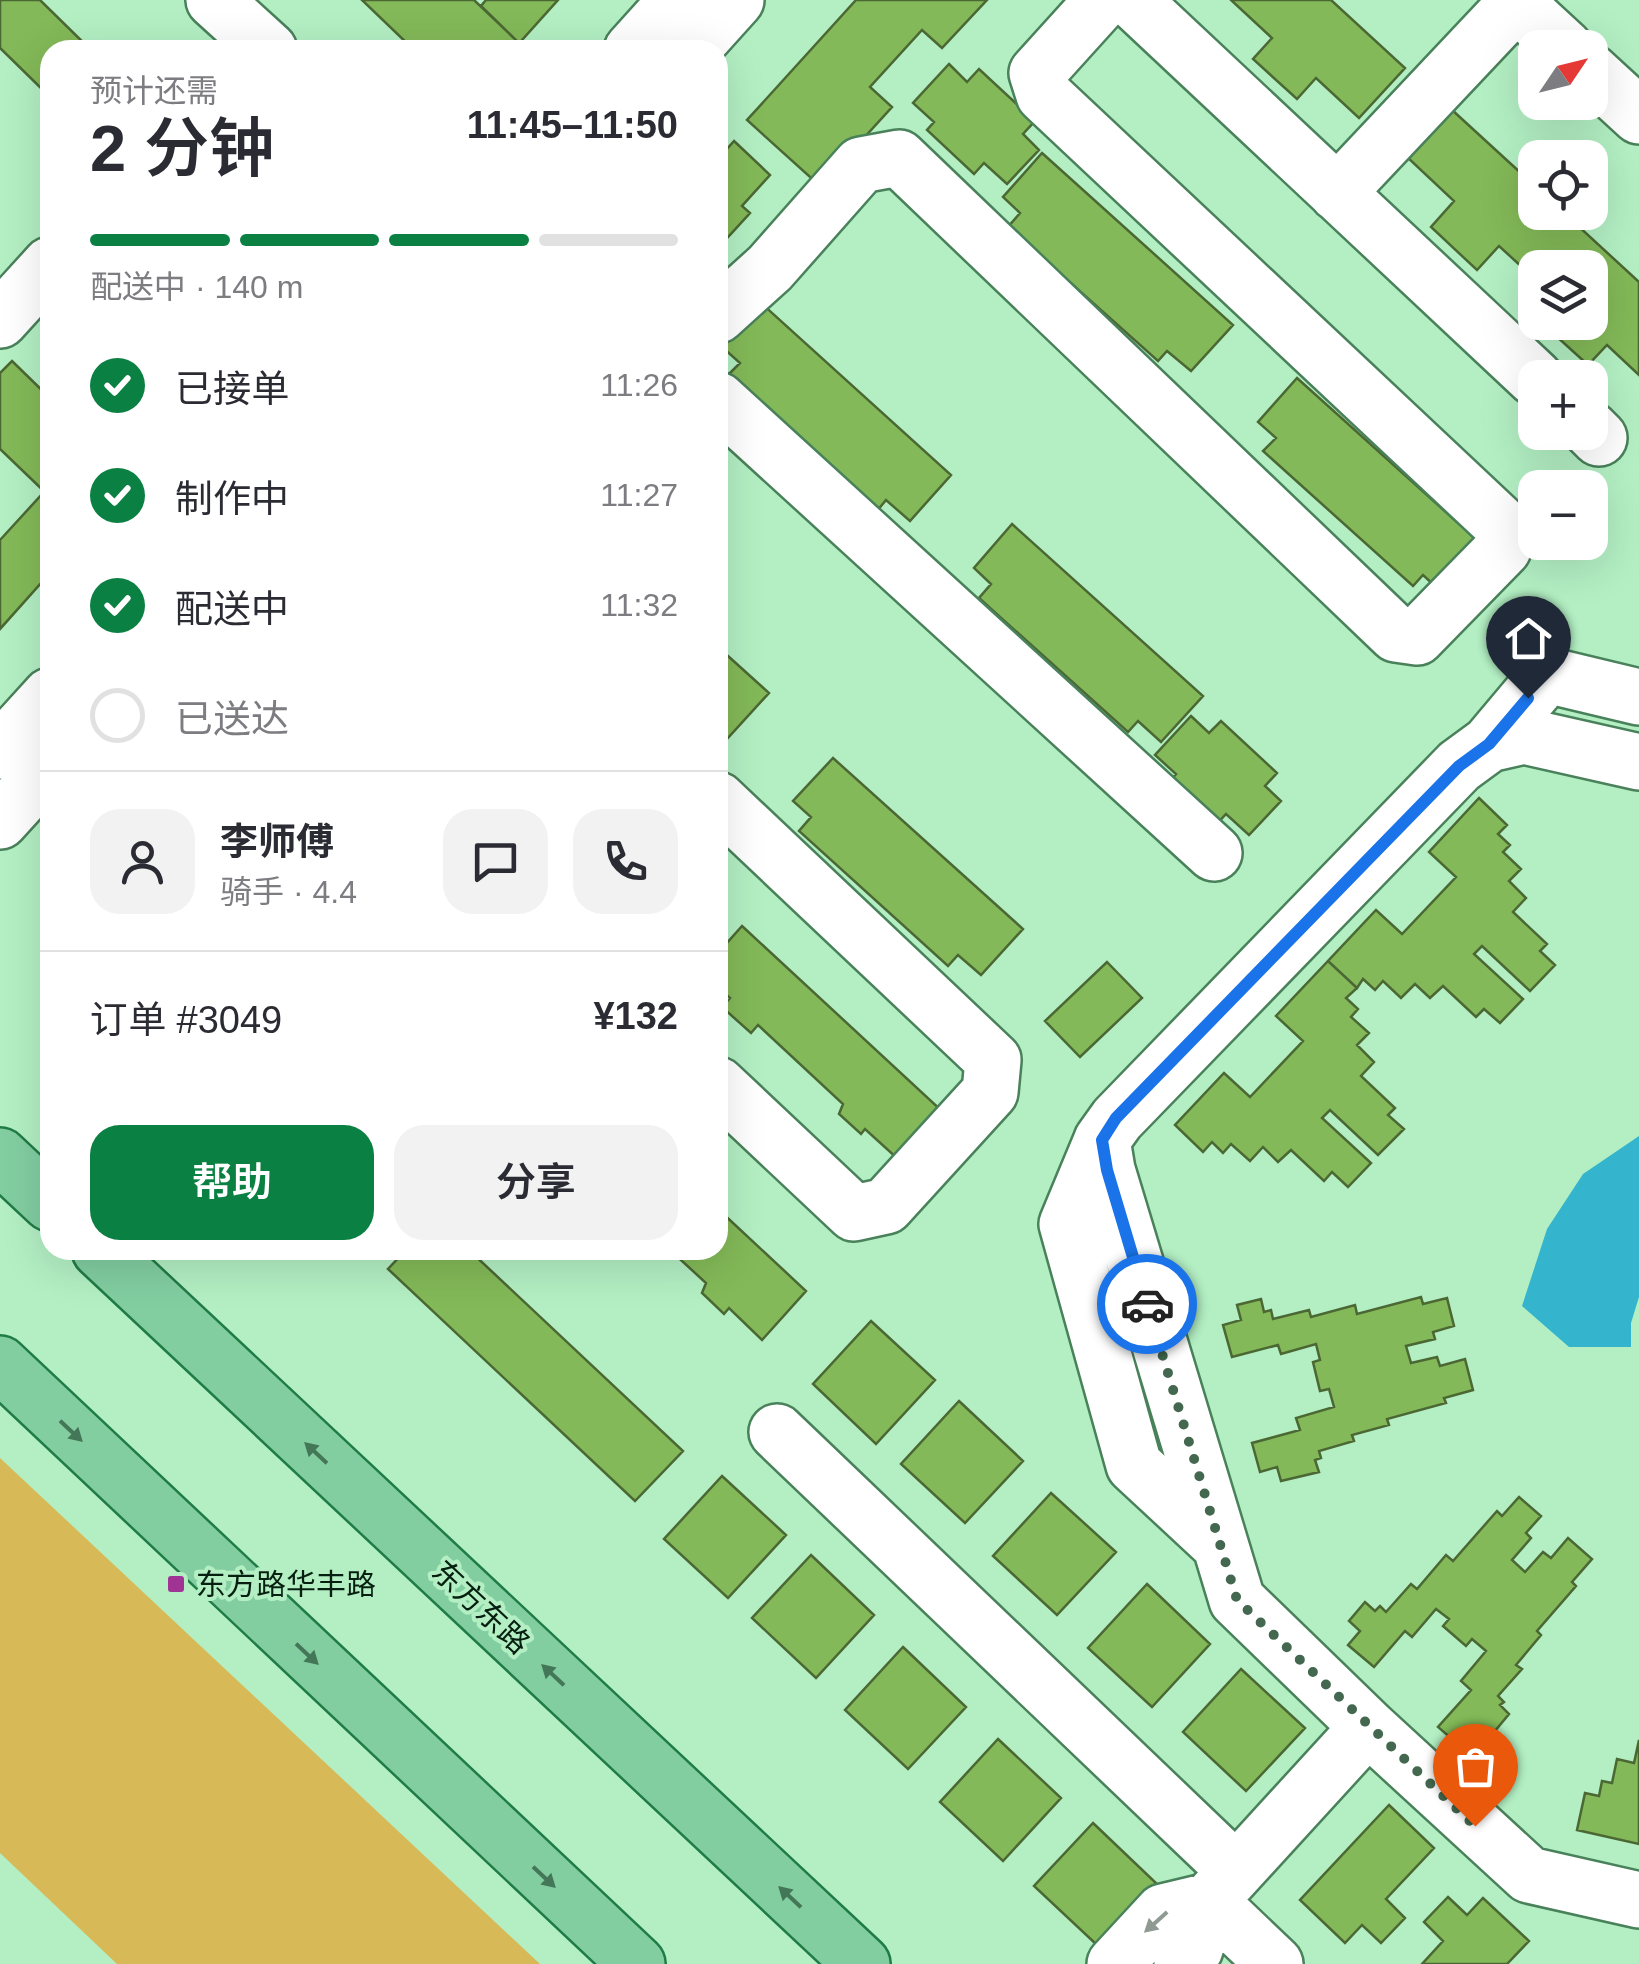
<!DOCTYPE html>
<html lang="zh">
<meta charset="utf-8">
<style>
:root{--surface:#fff;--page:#f2f2f3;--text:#2b2b33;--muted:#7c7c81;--line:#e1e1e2;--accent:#0b8043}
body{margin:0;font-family:Helvetica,"Noto Sans SC",sans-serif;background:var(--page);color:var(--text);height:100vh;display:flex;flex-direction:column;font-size:38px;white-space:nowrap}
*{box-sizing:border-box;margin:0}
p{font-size:32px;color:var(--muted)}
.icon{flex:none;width:55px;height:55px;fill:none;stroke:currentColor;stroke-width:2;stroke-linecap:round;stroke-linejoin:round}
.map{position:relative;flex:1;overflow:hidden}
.details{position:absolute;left:40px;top:40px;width:688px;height:1220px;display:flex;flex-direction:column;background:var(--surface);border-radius:30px;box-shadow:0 10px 40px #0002}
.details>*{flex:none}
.needle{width:65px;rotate:55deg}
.fabs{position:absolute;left:1518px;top:30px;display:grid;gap:20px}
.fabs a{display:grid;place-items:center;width:90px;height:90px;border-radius:20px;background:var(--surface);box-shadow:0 10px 40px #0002;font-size:50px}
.pin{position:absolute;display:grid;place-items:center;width:85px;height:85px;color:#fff;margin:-102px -42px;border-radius:50% 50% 50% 0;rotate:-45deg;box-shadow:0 0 10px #0007}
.pin .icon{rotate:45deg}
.courier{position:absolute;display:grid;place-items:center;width:100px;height:100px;margin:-50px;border:8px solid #1a73e8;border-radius:50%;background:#fff;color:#222;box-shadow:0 2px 12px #0007}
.headline em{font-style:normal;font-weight:600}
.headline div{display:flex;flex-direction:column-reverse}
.headline{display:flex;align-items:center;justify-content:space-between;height:170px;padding:0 50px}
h1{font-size:65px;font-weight:600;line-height:75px}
.bar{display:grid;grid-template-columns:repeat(4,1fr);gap:15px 10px;align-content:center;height:120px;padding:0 50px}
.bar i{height:12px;border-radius:8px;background:var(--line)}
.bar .current{background:var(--accent)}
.bar p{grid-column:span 4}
.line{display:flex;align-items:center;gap:25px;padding:0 50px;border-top:2px solid var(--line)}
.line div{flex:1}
.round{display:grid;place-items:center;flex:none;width:105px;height:105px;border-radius:30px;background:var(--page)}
ol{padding:0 50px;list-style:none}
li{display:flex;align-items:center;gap:30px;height:110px}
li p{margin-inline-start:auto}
li .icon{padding:10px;border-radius:50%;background:var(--accent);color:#fff;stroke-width:4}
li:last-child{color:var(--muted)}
li i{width:55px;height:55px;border:5px solid var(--line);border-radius:50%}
.button{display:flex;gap:20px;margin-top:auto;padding:20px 50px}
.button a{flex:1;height:115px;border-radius:30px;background:var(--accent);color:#fff;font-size:40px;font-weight:600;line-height:115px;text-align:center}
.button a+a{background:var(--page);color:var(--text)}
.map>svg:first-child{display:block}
.green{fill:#d7b957}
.water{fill:#34b5cd}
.building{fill:#83b958;stroke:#4b6834;stroke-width:2.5}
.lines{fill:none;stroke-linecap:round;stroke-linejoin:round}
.minor-casing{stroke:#49815a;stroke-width:60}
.major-casing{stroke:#207c46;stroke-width:60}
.minor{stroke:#fff;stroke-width:55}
.major{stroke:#82cea1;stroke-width:55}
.oneway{fill:#447658}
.oneway2{fill:#8f9a93}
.done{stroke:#43684f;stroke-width:10;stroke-dasharray:0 18}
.route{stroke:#1a73e8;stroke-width:12}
.poi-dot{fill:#a03393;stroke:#b3efc3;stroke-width:4}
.labels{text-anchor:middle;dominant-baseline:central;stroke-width:8;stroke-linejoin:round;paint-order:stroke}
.poi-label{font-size:30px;fill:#071f10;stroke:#b3efc3;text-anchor:start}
.street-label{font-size:30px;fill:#071f10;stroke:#b3efc3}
</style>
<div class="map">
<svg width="1639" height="1964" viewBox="0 0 1639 1964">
<rect width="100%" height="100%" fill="#b3efc3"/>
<!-- green -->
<path class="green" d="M0,1458L540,1964H117L0,1853Z"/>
<!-- water -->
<path class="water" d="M1639,1136V1297L1631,1323V1347H1569L1522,1306L1547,1229L1583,1174Z"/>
<!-- building -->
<path class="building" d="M0,0H40L91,50H50V97L0,48Z
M362,0H474L517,41L509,50H414Z
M486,0H558L513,50H509L517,41L481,6Z
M856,0H987L942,48L922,30L870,87L892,107L820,186L747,120Z
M1231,0H1331L1405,68L1359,118L1316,78L1297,99L1253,59L1272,38Z
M949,64L967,82L979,69L1035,121L1023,134L1039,150L1007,184L984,163L974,174L927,130L934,122L913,103Z
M1451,109L1535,186V212H1563L1639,282V375L1607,345L1588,365L1544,325L1590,322V268H1535V279L1499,246L1477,270L1431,227L1454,201L1407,157Z
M734,141L770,175L742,206L750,213L718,248V159Z
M1042,153L1233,325L1191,371L1167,351L1158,361L1008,227L1020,213L1003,197Z
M761,303L951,475L910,521L886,500L877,511L727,376L740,363L722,347Z
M12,361L50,398V497L0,449V373Z
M1297,378L1488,550L1446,596L1423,575L1413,586L1263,451L1276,438L1258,422Z
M44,492L50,497V573L0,629V540Z
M1012,524L1203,696L1161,742L1138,721L1128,732L979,598L991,584L974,568Z
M718,647L769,693L727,739L718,730Z
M1191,716L1209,733L1221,721L1277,773L1265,786L1281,801L1249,835L1226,814L1215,826L1169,782L1176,774L1155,755Z
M833,758L1023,929L981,975L958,955L948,966L799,831L811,817L793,801Z
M1479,798L1507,825L1498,834L1510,845L1503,852L1521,869L1509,881L1526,898L1513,912L1547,944L1540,951L1555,965L1530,991L1482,946L1474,954L1523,999L1500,1023L1484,1009L1476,1017L1443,986L1430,998L1415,984L1401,998L1383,981L1375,990L1363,979L1357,988L1328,961L1376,910L1402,934L1456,877L1429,852Z
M742,926L943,1112L899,1160L865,1129L861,1134L839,1114L843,1104L758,1025L751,1033L722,1007L730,998L718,987V953Z
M1328,961L1357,988L1346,998L1358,1009L1351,1017L1369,1033L1357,1045L1374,1062L1361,1076L1395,1108L1388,1115L1404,1129L1378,1155L1330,1110L1322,1118L1371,1163L1348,1187L1332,1172L1324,1181L1291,1150L1278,1162L1263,1147L1250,1161L1231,1144L1223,1153L1212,1142L1203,1152L1175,1125L1224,1073L1250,1097L1303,1041L1276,1016Z
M1107,962L1142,998L1080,1057L1045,1021Z
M718,1209L806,1291L762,1340L729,1308L724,1314L702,1293L706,1283L670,1250H718Z
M406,1250H469L683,1451L635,1501L388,1269Z
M1421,1297L1423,1304L1447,1298L1454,1326L1433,1332L1435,1339L1406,1346L1411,1363L1437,1357L1440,1366L1465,1359L1473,1390L1444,1398L1446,1403L1387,1419L1389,1425L1352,1435L1354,1441L1319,1451L1321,1458L1315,1460L1319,1472L1281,1481L1277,1467L1260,1472L1252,1443L1300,1430L1296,1418L1334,1407L1329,1389L1320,1391L1313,1362L1320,1360L1316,1344L1281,1354L1278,1345L1232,1357L1223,1325L1241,1320L1237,1305L1261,1299L1264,1312L1271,1310L1273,1319L1309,1310L1311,1317L1355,1305L1357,1314Z
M871,1321L935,1380L876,1444L813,1384Z
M959,1401L1023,1461L965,1523L901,1464Z
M722,1476L786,1535L728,1598L664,1539Z
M1051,1493L1116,1552L1057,1615L993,1556Z
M1519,1497L1541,1516L1526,1533L1531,1538L1512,1560L1525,1572L1543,1552L1551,1558L1568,1538L1592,1559L1572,1582L1576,1586L1537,1631L1541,1635L1516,1665L1522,1669L1498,1696L1504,1702L1500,1705L1509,1714L1485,1743L1473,1733L1461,1747L1438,1727L1471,1690L1461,1681L1486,1651L1472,1639L1466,1646L1443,1626L1449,1619L1436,1609L1412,1637L1405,1631L1374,1667L1348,1645L1360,1631L1349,1621L1365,1602L1375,1611L1380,1606L1386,1612L1411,1584L1417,1589L1446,1555L1453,1561L1497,1511L1502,1516Z
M811,1555L874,1615L816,1678L752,1618Z
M1147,1584L1210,1644L1152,1707L1088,1648Z
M903,1647L966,1707L908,1769L845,1710Z
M1241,1669L1305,1728L1246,1791L1183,1732Z
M998,1739L1061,1798L1003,1861L940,1802Z
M1639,1740V1844L1577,1830L1585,1793L1599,1796L1602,1781L1612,1783L1617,1759L1634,1763Z
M1389,1805L1434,1848L1386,1899L1405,1918L1381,1943L1362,1925L1345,1943L1300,1900Z
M1093,1823L1156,1883L1098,1946L1034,1886Z
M1448,1897L1467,1915L1483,1898L1529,1941L1507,1964H1422L1443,1941L1424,1922Z"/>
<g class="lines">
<!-- minor casing -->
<g class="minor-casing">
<path id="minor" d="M214,0L269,50
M1132,0L1535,378
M1513,0L1565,48
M632,50L677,0
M691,50L736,0
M1590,71L1639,116
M1337,193L1516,3
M718,315L770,268L861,165L899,158L1396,634L1417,637L1503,549L1504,527L1044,95L1037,73L1103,0
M0,320L50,265
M718,400L1214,853
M1590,429L1599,438
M1489,744L1547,675L1639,697
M0,751L50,696
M1639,762L1524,736L1489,744L1459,766L1117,1119L1102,1140L1107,1170L1237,1600L1368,1727L1529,1875L1639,1900
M718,800L993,1060L990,1092L886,1206L854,1213L718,1085
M0,821L50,766
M1102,1140L1067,1224L1134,1465L1219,1544
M777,1432L1236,1871
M1209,1901L1275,1964
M1115,1964L1163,1912L1209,1901
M1182,1964L1195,1949L1209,1901L1368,1727"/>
</g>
<!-- major casing -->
<g class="major-casing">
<path id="major" d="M0,1156L50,1203
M100,1250L862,1964
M0,1364L637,1964"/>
</g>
<!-- minor -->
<use href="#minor" class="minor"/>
<!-- major -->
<use href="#major" class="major"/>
</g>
<!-- one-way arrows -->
<defs><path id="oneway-solid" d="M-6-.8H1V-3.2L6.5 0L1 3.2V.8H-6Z" transform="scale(2.5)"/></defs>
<g class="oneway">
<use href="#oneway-solid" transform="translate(71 1431) rotate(43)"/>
<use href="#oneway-solid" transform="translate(316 1453) rotate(-137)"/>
<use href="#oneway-solid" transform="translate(307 1654) rotate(43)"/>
<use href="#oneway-solid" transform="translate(553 1675) rotate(-137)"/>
<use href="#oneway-solid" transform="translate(544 1877) rotate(43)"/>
<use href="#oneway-solid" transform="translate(790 1897) rotate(-137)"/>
</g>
<use class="oneway2" href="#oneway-solid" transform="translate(1156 1922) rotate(138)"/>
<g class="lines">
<!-- done -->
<path class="done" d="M1147,1304L1237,1600L1475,1826"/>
<!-- route -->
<path class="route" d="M1147,1304L1107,1170L1102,1140L1116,1118L1459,766L1489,744L1528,698"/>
</g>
<!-- markers -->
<rect class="poi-dot" x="166" y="1574" width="20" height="20" rx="5"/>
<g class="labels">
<!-- poi labels -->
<g class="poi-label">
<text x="196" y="1584">东方路华丰路</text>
</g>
<!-- street labels -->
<g class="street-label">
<text transform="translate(481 1607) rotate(43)">东方东路</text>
</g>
</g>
</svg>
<div class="fabs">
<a><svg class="needle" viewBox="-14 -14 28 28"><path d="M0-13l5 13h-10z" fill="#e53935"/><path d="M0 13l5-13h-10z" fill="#7c7c81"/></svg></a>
<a><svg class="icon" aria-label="locate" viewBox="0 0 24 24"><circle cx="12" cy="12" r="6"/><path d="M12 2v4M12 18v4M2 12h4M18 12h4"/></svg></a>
<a><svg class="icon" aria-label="layers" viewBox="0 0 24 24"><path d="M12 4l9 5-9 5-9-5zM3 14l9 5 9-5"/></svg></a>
<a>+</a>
<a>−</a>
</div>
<div class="pin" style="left:1475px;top:1826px;background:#ea580c"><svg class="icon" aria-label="bag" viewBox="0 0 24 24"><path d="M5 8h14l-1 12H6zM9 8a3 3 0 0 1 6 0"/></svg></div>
<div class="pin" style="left:1528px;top:698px;background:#1f2937"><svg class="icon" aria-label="home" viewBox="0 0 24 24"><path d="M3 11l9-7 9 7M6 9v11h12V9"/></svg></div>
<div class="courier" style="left:1147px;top:1304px"><svg class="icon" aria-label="car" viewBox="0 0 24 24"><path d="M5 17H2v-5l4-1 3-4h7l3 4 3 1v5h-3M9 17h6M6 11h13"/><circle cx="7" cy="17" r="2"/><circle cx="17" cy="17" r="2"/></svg></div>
<section class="details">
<div class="headline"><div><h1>2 分钟</h1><p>预计还需</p></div><em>11:45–11:50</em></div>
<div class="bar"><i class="current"></i><i class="current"></i><i class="current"></i><i></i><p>配送中 · 140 m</p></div>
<ol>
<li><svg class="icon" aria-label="check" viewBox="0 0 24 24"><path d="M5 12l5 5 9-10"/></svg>已接单<p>11:26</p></li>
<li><svg class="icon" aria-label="check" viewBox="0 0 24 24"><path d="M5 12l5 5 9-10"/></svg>制作中<p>11:27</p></li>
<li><svg class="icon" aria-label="check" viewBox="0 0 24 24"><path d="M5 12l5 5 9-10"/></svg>配送中<p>11:32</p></li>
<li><i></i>已送达</li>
</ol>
<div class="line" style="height:180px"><a class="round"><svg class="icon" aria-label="person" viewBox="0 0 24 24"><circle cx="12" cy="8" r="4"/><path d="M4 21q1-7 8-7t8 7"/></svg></a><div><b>李师傅</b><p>骑手 · 4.4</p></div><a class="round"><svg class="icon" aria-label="chat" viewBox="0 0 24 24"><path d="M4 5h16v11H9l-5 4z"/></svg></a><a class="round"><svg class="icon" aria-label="phone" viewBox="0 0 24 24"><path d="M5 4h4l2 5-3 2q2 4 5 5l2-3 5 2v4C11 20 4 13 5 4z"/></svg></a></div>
<div class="line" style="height:130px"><div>订单 #3049</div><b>¥132</b></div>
<div class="button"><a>帮助</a><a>分享</a></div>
</section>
</div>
